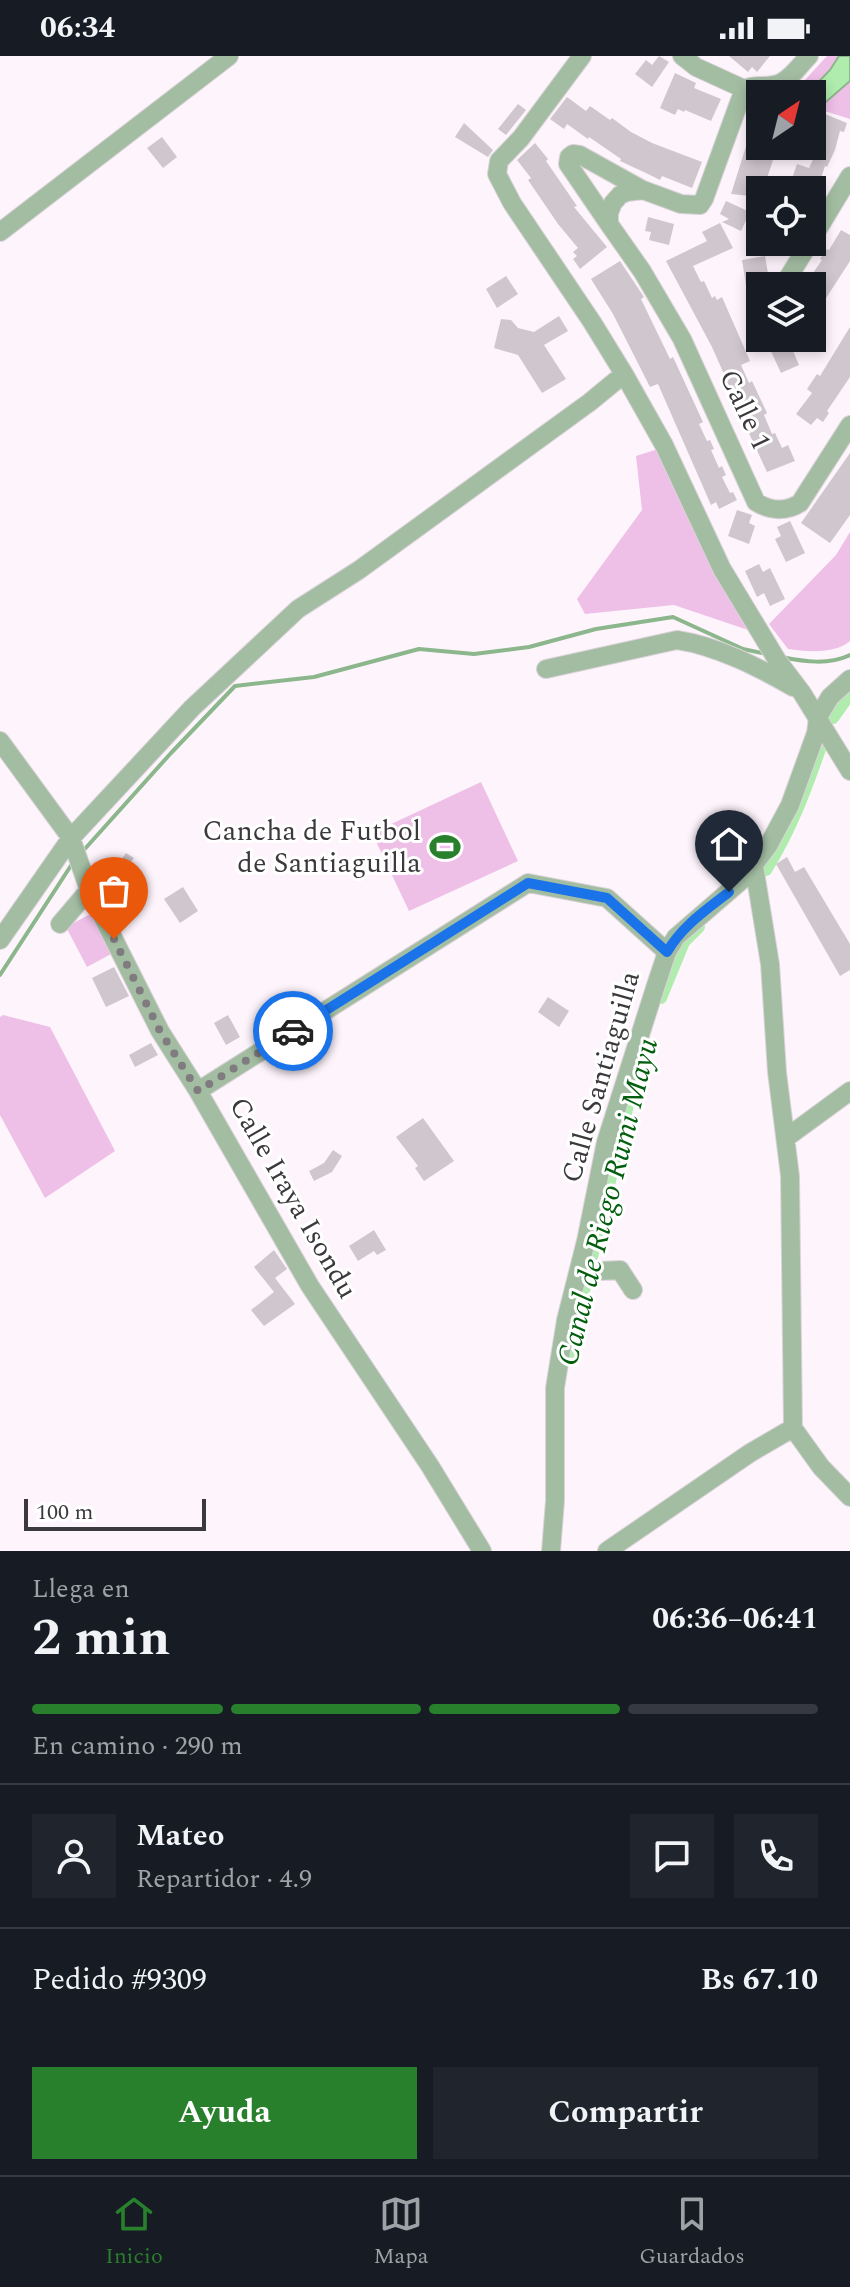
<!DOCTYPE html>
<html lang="es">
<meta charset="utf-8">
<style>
:root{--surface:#171b24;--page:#20242c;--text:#f1f3f6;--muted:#9ea1a6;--line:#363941;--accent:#287f2c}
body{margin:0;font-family:Spectral,serif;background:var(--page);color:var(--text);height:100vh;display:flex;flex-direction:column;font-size:30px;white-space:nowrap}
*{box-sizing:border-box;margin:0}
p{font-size:26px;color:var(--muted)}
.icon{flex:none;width:44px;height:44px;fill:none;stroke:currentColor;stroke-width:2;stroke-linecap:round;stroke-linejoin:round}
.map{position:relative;height:1495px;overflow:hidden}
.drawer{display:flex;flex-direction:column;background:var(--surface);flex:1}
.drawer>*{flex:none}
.needle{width:52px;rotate:35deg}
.controls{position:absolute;left:746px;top:24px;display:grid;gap:16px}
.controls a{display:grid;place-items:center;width:80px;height:80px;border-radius:0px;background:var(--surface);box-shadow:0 4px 12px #0003;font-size:40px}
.scale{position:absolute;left:24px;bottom:20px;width:182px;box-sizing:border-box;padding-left:8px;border:4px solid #3c393c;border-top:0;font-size:22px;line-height:28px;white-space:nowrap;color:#3c393c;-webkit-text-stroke:6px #fff;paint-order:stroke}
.pin{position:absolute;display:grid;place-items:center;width:68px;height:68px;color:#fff;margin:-82px -34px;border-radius:50% 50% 50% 0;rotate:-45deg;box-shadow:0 0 8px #0007}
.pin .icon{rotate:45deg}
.courier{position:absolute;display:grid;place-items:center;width:80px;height:80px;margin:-40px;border:6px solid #1a73e8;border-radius:50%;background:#fff;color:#222;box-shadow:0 2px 10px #0007}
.summary em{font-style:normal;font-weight:700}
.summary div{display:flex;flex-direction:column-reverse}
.summary{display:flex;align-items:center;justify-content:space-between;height:136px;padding:0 32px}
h1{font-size:52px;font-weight:700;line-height:60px}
.bar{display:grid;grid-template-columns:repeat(4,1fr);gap:12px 8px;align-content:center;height:96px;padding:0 32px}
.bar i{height:10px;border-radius:6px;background:var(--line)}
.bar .selected{background:var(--accent)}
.bar p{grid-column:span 4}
.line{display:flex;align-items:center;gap:20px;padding:0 32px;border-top:2px solid var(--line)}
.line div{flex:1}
.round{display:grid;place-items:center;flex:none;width:84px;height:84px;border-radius:0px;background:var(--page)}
.action{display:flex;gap:16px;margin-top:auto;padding:16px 32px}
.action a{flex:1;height:92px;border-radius:0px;background:var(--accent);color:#fff;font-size:32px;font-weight:700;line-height:92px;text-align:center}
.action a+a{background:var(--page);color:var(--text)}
.status{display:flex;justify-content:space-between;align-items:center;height:56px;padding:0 40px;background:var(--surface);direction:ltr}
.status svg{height:22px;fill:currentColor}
.tab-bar{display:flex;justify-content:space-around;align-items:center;height:112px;border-top:2px solid var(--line);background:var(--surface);font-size:22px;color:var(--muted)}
.tab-bar a{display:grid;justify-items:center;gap:4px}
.tab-bar .selected{color:var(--accent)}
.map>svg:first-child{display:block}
.green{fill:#eebfe7}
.water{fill:#afecad;stroke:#8cb68b;stroke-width:2}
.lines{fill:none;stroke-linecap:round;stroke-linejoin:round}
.stream{stroke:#8cb68b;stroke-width:4}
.canal{stroke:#afecad;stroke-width:12}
.building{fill:#cfc6ce}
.minor-casing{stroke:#dbd3d9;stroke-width:20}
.minor{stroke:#a3bda2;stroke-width:18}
.done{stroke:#807b7f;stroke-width:8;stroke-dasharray:0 14.4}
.route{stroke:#1a73e8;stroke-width:10}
.labels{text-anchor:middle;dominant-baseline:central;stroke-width:6;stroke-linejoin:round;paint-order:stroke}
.street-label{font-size:28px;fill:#3c393c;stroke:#fff}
.poi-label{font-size:28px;fill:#3c393c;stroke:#fff;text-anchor:end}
.water-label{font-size:30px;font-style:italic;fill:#025f0e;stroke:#fff}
</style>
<div class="status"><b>06:34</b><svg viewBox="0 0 49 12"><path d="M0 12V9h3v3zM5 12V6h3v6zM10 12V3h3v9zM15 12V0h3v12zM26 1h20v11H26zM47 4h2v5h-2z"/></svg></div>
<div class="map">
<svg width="850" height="1495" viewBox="0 0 850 1495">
<rect width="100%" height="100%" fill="#fef5fc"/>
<!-- green -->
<path class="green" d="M827,0H850V63L812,51V38H792Z
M658,393L717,522L754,576L674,549L585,558L577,543L642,454L636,400Z
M850,476V585C835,598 807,596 788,593L769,568L836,499Z
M481,726L518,805L409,855L372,777Z
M92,857L113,897L87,911L66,871Z
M3,959L50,971L115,1095L45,1142L0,1059V961Z"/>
<!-- water -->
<path class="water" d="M839,0H850V25L812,58V38H807L830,14Z"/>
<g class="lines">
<!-- stream -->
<path class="stream" d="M782,601C805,606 829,609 850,599
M83,795L171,697L235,630L314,621L419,593L474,598L529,591L596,573L673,561L743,593L766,598
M0,919L72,808"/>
<!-- canal -->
<path class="canal" d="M833,662L850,638
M766,814C793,771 807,730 824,682
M661,942L684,886L699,871
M569,1298L631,1036"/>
</g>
<!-- building -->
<path class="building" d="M659,0L669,6L652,31L635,18L646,4L652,9Z
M729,0H770L757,16L752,11L748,16Z
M675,17L696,27L694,32L721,43L711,65L685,54L684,56L678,53L675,59L660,52Z
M567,41L586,55L590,50L610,64L612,62L631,76L652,87L702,106L692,132L662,120L660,124L648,118L620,105L621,103L589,81L588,83L567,68L564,73L550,63Z
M518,48L526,54L506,79L498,73Z
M758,52H760V90H775L772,101H774L763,134H760V141L731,138Z
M825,58L847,67L844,76L840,75L835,94L827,111L825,110L817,134H788L797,108L809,112L817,95L811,92Z
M464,67L493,94L488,101L455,81Z
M162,81L177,101L163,112L147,92Z
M535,87L548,103L546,105L577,150L574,151L607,191L580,213L573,203L577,200L573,196L578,192L558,168L528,124L531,122L517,104Z
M726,145L750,156L741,175L722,166L729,163L720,158Z
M648,161L674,168L669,189L649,184L651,176L645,175Z
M720,167L733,192L693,210L701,226L704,225L712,242L715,240L717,244L722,241L750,305L741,309L749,327L752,325L767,357L764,359L772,378L775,377L782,392L788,389L795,405L767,416L725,326L727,325L712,291L666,205L707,185L702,176Z
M841,174L850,179V205L812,264V230H804L822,204L820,203L827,193L829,194Z
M765,200L769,223L760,224V234L747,236L742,204Z
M620,205L644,241L641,243L670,303L673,301L703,366L699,368L707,385L710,384L714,393L711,394L719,412L722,410L726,419L722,421L730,437L733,436L737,444L719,453L716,446L711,449L658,328L650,331L613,258L591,223Z
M506,220L518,238L497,252L486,233Z
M559,260L568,275L544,289L566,323L542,337L518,299L494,292L501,263L511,264L518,272L534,276Z
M850,271V321L827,355L829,357L823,366L817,362L811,369L796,358L812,337L807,333L817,318L820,320Z
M788,283L799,309L781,317L769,291Z
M850,397V459L830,487L801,467Z
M737,454L752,459L749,467L755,470L749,488L728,480Z
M790,465L805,497L786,506L775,483L781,480L777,471Z
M759,508L763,516L770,512L785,543L770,550L764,537L757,541L745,515Z
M126,797L134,802L130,807L138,816L130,823L136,830L121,845L106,829L127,809L121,804Z
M787,801L795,816L804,811L850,888V914L840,920L776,808Z
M183,831L198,855L180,867L164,843Z
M114,911L129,940L106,951L92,922Z
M548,941L569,955L559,971L538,956Z
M228,959L240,981L226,989L214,967Z
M151,987L158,999L135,1011L129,999Z
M423,1062L454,1105L424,1125L415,1112L418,1110L396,1081Z
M333,1094L342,1100L332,1116L314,1125L309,1115L324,1107Z
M374,1174L386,1194L377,1199L374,1195L358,1205L349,1190Z
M274,1194L287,1213L275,1222L295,1248L264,1270L251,1254L274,1236L254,1211Z"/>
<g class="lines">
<!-- minor casing -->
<g class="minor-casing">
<path id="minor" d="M582,0L521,82L499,105L497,118L512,147L592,266L624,318L664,389L722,513L777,604L802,637L850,715
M682,0L696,11L744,33
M809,0C800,9 790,24 778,28C767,32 755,28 744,33L704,143L700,149L681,148L643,134L627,136L620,139L613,147L609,157V168L642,215L682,283L756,446C770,455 786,456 800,447L850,369
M609,168L568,108L569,101L573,98L580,99L643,134
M0,176L229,0
M812,183L850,120
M783,230L810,186
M546,613L677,584C717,590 758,611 793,631
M0,685L71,782L89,834L160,975L198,1035L310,1230L430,1410L482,1495
M754,810L770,908L777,1016L790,1120L793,1372L821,1411L850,1441
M60,868L89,834
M0,884L71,782L192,652L298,553L359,514L590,346L624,318
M198,1035L528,827L607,842L667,896
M786,1082L850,1035
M581,1206L600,1215L620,1214L633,1234
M551,1495L555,1445V1332L566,1264L586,1185L606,1086L656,929L667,896L676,881L742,824L768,790L790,749L816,677L818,661L830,641L850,623
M607,1495L750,1397L793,1372"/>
</g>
<!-- minor -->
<use href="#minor" class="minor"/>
</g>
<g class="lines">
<!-- done -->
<path class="done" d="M114,883L160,975L198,1035L293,975"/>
<!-- route -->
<path class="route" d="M293,975L528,827L607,842L667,896C682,870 706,854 729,836"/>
</g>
<!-- icons -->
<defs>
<g id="stadium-bare" transform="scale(2.4)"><path d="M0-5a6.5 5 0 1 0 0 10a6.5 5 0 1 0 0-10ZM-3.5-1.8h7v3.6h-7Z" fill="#287f2c" stroke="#fff" stroke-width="2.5" paint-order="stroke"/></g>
</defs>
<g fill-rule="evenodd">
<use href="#stadium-bare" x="445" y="791"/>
</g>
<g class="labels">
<!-- street labels -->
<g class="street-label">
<text transform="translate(745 354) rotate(65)">Calle 1</text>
<text transform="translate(601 1021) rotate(-74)">Calle Santiaguilla</text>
<text transform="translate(293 1142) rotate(60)">Calle Iraya Isondu</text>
</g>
<!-- poi labels -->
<g class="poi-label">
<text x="421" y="775">Cancha de Futbol<tspan x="421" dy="32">de Santiaguilla</tspan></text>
</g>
<!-- water labels -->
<g class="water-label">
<text transform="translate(608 1146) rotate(-76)">Canal de Riego Rumi Mayu</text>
</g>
</g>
</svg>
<div class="controls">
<a><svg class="needle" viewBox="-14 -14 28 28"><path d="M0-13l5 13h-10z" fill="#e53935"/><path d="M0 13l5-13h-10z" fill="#9ea1a6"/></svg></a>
<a><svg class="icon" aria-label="locate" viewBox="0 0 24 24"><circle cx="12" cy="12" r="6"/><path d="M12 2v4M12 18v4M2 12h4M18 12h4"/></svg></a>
<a><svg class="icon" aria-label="layers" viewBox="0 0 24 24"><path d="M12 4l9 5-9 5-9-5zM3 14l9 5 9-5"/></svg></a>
</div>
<div class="scale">100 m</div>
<div class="pin" style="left:114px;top:883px;background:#ea580c"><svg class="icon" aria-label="bag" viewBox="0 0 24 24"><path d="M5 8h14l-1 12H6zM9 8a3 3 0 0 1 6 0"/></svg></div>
<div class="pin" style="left:729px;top:836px;background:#1f2937"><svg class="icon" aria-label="home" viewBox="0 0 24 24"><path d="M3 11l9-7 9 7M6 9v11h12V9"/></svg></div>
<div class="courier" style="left:293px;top:975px"><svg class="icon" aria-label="car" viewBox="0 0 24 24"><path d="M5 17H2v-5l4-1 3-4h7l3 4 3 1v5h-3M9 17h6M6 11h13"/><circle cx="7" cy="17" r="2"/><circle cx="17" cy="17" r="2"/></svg></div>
</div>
<section class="drawer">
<div class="summary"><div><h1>2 min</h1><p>Llega en</p></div><em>06:36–06:41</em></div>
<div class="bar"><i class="selected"></i><i class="selected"></i><i class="selected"></i><i></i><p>En camino · 290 m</p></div>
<div class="line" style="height:144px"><a class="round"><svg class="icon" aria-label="person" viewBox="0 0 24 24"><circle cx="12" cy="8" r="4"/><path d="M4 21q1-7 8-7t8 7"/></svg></a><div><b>Mateo</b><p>Repartidor · 4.9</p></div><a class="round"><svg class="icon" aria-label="chat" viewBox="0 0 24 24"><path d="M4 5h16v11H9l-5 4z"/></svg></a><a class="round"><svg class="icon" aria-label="phone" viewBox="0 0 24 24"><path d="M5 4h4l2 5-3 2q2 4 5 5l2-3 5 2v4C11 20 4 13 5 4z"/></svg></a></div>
<div class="line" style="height:104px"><div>Pedido #9309</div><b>Bs 67.10</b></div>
<div class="action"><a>Ayuda</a><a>Compartir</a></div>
</section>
<nav class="tab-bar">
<a class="selected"><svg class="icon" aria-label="home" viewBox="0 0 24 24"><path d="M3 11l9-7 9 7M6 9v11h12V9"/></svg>Inicio</a>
<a><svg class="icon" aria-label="map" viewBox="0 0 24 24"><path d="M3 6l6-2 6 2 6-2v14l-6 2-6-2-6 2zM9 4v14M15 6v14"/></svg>Mapa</a>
<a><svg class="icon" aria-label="saved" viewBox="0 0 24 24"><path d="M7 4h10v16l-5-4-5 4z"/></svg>Guardados</a>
</nav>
